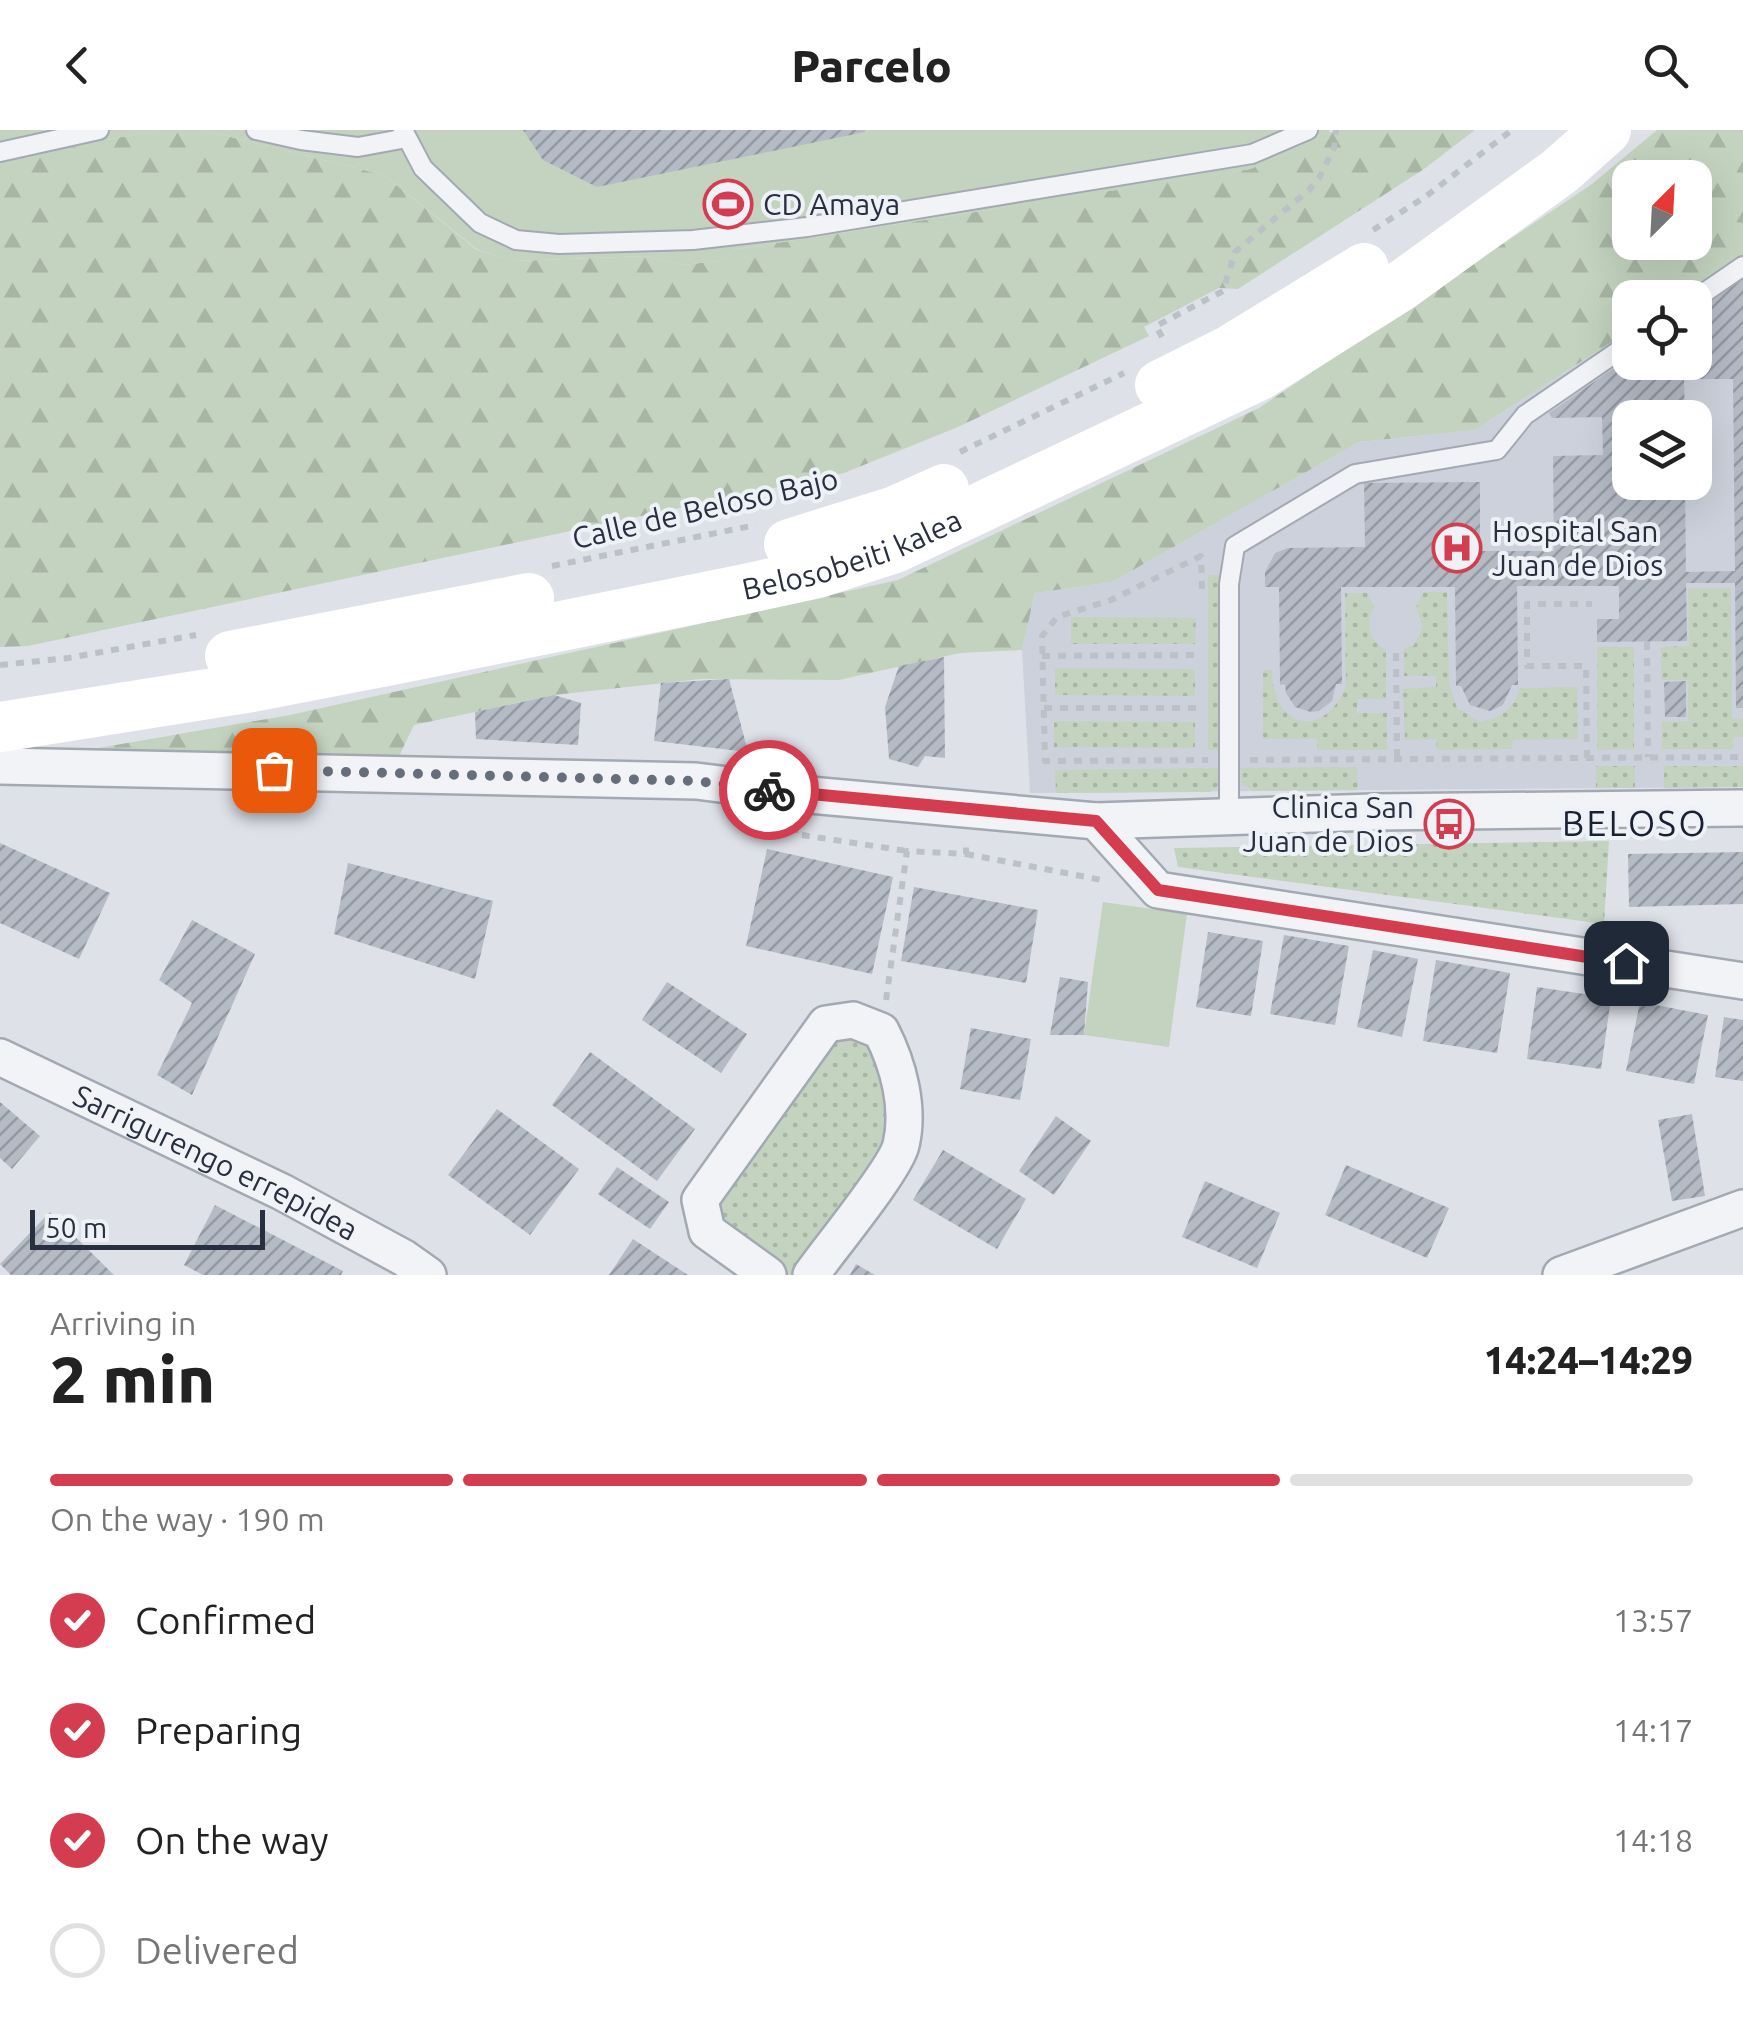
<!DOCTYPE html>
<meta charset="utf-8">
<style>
:root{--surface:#fff;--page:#f2f2f2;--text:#222;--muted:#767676;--line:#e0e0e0;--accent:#d43d4f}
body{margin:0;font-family:Ubuntu,sans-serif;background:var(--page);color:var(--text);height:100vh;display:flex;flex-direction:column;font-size:38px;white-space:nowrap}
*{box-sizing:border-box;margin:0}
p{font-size:32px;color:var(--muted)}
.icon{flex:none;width:55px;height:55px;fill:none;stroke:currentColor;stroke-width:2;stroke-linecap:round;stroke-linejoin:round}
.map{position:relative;height:1145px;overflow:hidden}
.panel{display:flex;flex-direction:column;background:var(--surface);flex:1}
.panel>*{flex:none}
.needle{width:65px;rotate:24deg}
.tools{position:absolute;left:1612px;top:30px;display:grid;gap:20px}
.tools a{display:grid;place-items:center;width:100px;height:100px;border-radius:20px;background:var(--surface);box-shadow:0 10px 40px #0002;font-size:50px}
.scale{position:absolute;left:30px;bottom:25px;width:235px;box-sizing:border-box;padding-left:10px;border:5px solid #272f40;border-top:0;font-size:28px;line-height:35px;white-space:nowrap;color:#272f40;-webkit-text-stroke:8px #eef1f6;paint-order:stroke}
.pin{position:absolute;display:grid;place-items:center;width:85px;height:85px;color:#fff;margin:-42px;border-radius:20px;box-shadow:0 5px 15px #0006}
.courier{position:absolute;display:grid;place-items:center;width:100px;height:100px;margin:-50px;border:8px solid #d43d4f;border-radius:50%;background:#fff;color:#222;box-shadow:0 2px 12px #0007}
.headline em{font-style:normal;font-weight:800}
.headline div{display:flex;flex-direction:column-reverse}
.headline{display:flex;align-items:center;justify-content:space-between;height:170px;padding:0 50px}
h1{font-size:65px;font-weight:800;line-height:75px}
.bar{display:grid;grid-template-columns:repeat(4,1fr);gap:15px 10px;align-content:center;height:120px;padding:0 50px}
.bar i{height:12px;border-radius:8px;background:var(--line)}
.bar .on{background:var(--accent)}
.bar p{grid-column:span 4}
ol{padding:0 50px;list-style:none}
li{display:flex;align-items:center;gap:30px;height:110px}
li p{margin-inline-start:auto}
li .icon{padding:10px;border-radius:50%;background:var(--accent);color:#fff;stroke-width:4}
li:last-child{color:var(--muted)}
li i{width:55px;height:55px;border:5px solid var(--line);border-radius:50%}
header{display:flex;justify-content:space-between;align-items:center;height:130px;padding:0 50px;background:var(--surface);font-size:45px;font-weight:800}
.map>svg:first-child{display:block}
.built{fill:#ccd1db;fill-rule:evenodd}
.grass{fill:url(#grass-dots)}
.forest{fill:url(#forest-firs);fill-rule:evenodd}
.pitch{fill:#c3d3bf}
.building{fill:url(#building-hatch);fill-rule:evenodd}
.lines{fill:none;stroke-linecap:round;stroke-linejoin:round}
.service-casing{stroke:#a3a9b2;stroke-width:22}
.minor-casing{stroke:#a3a9b2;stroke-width:40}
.path{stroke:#bcc0c7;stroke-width:6;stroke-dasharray:8 8;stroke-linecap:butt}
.service{stroke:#f1f3f7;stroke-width:18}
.minor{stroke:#f1f3f7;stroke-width:35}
.secondary{stroke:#fff;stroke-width:50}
.done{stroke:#676e7b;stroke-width:10;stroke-dasharray:0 18}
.route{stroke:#d43d4f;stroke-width:12}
.labels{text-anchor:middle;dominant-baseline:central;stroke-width:8;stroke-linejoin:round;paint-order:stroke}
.poi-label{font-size:30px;fill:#272f40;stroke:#eef1f6;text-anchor:start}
.street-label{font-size:30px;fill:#272f40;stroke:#eef1f6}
.quarter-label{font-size:35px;letter-spacing:2.5px;fill:#192031;stroke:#eef1f6}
</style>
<header><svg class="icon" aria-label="back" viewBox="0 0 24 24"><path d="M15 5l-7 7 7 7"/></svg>Parcelo<svg class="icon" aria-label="search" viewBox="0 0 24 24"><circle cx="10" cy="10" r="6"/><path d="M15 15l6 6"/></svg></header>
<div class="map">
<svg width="1743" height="1145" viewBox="0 0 1743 1145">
<defs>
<pattern id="grass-dots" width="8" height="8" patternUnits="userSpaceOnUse" patternTransform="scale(2.5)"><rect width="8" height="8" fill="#c3d3bf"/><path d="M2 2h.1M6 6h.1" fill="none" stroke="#a8b5a5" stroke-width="1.8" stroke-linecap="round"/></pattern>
<pattern id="forest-firs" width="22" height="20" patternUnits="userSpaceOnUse" patternTransform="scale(2.5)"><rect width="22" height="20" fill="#c3d3bf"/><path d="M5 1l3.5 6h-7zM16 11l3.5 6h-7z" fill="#a8b5a5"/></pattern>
<pattern id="building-hatch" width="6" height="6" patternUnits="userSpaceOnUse" patternTransform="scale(2.5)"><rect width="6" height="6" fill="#b5bbc5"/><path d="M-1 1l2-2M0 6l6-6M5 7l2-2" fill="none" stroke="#9398a1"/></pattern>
</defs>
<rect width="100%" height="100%" fill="#dee2e8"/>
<!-- built -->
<path class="built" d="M1743,125V657L1030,663L1022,520L1035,463L1112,452L1359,312L1475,300L1630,200V232H1695V168L1681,167ZM1630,288H1695V352H1630Z"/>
<!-- grass -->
<path class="grass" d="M1208,445H1220L1219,620H1208Z
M1688,458H1731L1732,588L1743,589V607H1733V619H1662V592L1688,591V550H1661V517L1689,516Z
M1423,462H1447L1449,553L1457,578L1480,592C1502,587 1513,580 1520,558L1577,557L1578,609L1513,610L1512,619L1437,620L1436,609L1405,610L1403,559L1436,557V546H1404V519L1414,515L1423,497L1416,477Z
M1345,463H1367L1374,477C1366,495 1367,510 1386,520V569H1357V583H1387V620H1317V609H1263V540H1272C1272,597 1322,612 1346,557Z
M1071,487L1196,488L1195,514H1071Z
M1597,517H1634V619L1597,620Z
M1055,538L1195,539V566L1055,565Z
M1054,591L1195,592V618L1054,617Z
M1596,636H1635V658H1596Z
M1664,636H1743V657L1664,658Z
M1357,637L1358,660L1254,661L1242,654L1240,638Z
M1220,638L1219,655L1210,662L1056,663L1055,640Z
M1609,711L1604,794L1178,737L1174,718Z
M845,909L871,913L882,930L887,1018L800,1141L789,1145L775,1140L713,1095L716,1067L828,916Z"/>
<!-- forest -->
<path class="forest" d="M157,0H203L384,45L477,120L514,131L646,126L683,135L718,131L738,119L1250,39L1336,0H1475L1424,39L1238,159L1219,158L1144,197L1149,206L958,297L844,343L28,516L0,517V31Z
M1657,0H1743V125L1681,167L1630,168V200L1475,300L1359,312L1112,452L1035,463L1022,520L960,523L839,550L701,549L554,565L414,595L391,643L0,635L290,585L898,450L1259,278L1592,54ZM1630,48H1695V112H1630Z"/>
<!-- pitch -->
<path class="pitch" d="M0,0H157L0,31Z
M203,0H1329L1330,3L1251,39L738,119L718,131L683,135L646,126L514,131L478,120L384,45Z
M1103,772L1187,784L1169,917L1084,905Z"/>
<!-- building -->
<path class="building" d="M523,0H865V2L597,57L543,30Z
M1743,149V578H1736L1735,453H1686L1687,511L1597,512V489H1619V456H1517L1518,555H1512L1503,575L1490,581L1470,575L1461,556H1456L1455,457H1341L1342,554H1336L1332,571L1319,581L1311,582L1295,577L1286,563L1285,554L1280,555L1279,457H1265V442L1275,423L1288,418L1365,417L1364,353L1480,352V421H1554L1553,326L1603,325L1602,287L1552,288L1549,283L1630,227V232H1695V182ZM1684,249H1733L1735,441L1686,442L1685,352H1630V288H1685Z
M944,527L945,628L925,626L918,637L889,629L885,577L899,536Z
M729,549L748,622L654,611L661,553Z
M1686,551V587H1665L1664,552Z
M554,565L581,573L578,615L476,609L475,582Z
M0,713L110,763L79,829L0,793Z
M767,719L893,747L872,844L746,816Z
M1743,722V774L1629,777L1628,724Z
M348,733L493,771L475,849L334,804Z
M914,757L1038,780L1026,853L901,831Z
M192,790L255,824L192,965L157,945L192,873L159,850Z
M1208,802L1263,811L1251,886L1196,877Z
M1284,805L1349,816L1335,895L1270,884Z
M1373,820L1418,829L1402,907L1357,897Z
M1436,830L1510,843L1497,923L1423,911Z
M1060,847L1088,852L1084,905H1050Z
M667,852L747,904L721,943L642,890Z
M1537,857L1611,868L1601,939L1527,929Z
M1640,872L1708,885L1694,954L1626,941Z
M1724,887L1743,890V951L1715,947Z
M971,898L1031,909L1020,970L960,959Z
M590,922L695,999L657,1051L552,975Z
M0,972L40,1006L12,1039L0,1028Z
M497,979L579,1039L530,1105L448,1045Z
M1692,984L1705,1066L1672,1071L1658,990Z
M1056,986L1091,1011L1054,1065L1019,1041Z
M943,1020L1026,1069L997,1119L913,1070Z
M1346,1035L1449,1078L1427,1128L1325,1085Z
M617,1037L669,1072L650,1099L598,1064Z
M1205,1051L1280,1083L1257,1138L1182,1107Z
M215,1075L343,1141L341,1145H203L184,1135Z
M50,1082L114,1145H11L0,1134Z
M633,1109L688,1145H609Z
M856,1134L875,1145H850Z"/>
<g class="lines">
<!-- service casing -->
<g class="service-casing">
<path id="service" d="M256,0L301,10L358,17L407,8
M403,0L423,38L480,93L516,110L559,114L693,110L807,97L1252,24L1308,0
M0,22L99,0
M1695,169L1743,136
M1229,686V454L1235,416L1355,344L1497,320L1525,285L1630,213"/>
</g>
<!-- minor casing -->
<g class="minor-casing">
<g id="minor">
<path d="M0,636L696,651L799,664L1096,691L1374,682L1743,678"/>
<path d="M1096,691L1158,760L1743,851"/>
<path id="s1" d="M0,927L282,1062L404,1128L428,1145"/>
<path d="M768,1145L707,1101L700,1070L826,894L853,890L881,901C898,934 910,977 901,1015C895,1040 829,1119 811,1145"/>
<path d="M1561,1145L1743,1078"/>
</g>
</g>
<!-- path -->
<path class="path" d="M1373,100L1425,67L1512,0
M1162,207L1156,196L1223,161L1235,122L1309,60L1319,48L1334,18L1336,0
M960,322L1124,243
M552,436L756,395
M1202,459L1201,426L1111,470L1057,487L1042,506L1045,631L1208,630
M1647,512L1648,627
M1396,523L1397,629
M1042,526L1202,525
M0,535L68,528L196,505
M1044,578H1202
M1587,628L1586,536H1527V474H1592
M1250,630L1743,627
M796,695L795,704L907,721
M966,724L1107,751
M886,870L907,721L966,724V710"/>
<!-- service -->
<use href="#service" class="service"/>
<!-- minor -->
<use href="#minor" class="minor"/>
<!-- secondary -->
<g class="secondary">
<path d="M1160,255L1230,220L1364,138"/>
<path d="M789,414L895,381L944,359"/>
<path d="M230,526L529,468"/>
<path id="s2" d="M0,597L252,557L392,530L740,460L818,443L895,418L1258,246L1401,156L1560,41L1606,0"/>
</g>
</g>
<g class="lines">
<!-- done -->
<path class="done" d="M274,640L696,651L769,660"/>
<!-- route -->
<path class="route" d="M769,660L1096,691L1158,760L1626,833"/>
</g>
<!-- icons -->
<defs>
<g id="stadium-ring" transform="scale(2.5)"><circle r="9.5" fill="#eef1f6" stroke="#d43d4f" stroke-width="1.5"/><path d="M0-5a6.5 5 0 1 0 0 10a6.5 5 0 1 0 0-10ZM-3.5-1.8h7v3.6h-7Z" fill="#d43d4f"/></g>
<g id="hospital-ring" transform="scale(2.5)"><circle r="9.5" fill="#eef1f6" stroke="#d43d4f" stroke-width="1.5"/><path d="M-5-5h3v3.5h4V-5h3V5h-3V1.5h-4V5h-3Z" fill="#d43d4f"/></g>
<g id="bus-ring" transform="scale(2.5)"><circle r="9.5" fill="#eef1f6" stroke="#d43d4f" stroke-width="1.5"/><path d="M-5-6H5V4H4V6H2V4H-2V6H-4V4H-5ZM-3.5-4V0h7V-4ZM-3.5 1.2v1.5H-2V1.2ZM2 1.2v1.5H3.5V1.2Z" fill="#d43d4f"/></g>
</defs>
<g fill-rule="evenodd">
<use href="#stadium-ring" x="728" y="74"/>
<use href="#hospital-ring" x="1457" y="418"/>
<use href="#bus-ring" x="1449" y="694"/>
</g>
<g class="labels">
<!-- poi labels -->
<g class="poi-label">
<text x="763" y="74">CD Amaya</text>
<text x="1492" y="401">Hospital San<tspan x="1492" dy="34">Juan de Dios</tspan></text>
<text x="1414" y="677" text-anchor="end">Clinica San<tspan x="1414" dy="34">Juan de Dios</tspan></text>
</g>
<!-- street labels -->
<g class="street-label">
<text transform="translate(705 378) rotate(-13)">Calle de Beloso Bajo</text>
<text stroke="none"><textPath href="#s2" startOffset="870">Belosobeiti kalea</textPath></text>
<text stroke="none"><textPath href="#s1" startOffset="240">Sarrigurengo errepidea</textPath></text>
</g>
<!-- quarter labels -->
<g class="quarter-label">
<text x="1635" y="693">BELOSO</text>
</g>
</g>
</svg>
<div class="tools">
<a><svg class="needle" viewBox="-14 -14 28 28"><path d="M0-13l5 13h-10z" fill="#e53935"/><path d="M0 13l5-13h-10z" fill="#767676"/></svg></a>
<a><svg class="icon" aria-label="locate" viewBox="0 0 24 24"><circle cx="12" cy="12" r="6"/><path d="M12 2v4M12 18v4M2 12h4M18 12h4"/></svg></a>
<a><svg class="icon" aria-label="layers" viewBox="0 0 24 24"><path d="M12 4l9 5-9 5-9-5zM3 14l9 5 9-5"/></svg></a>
</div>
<div class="scale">50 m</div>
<div class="pin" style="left:274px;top:640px;background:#ea580c"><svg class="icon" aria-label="bag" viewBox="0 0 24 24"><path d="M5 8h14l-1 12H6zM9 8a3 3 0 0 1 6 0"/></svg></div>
<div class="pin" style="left:1626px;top:833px;background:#1f2937"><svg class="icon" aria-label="home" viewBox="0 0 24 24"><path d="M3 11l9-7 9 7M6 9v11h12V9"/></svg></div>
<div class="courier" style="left:769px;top:660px"><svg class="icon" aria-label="bike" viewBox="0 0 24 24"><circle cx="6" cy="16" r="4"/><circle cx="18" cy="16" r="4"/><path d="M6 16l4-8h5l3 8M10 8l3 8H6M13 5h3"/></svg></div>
</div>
<section class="panel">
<div class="headline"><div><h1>2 min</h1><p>Arriving in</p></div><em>14:24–14:29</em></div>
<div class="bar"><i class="on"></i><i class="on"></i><i class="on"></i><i></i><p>On the way · 190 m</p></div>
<ol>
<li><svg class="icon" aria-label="check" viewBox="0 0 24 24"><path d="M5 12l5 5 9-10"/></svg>Confirmed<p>13:57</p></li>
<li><svg class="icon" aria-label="check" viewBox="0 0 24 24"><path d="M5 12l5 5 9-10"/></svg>Preparing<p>14:17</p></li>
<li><svg class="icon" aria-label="check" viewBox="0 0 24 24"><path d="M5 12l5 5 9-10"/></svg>On the way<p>14:18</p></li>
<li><i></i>Delivered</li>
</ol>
</section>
